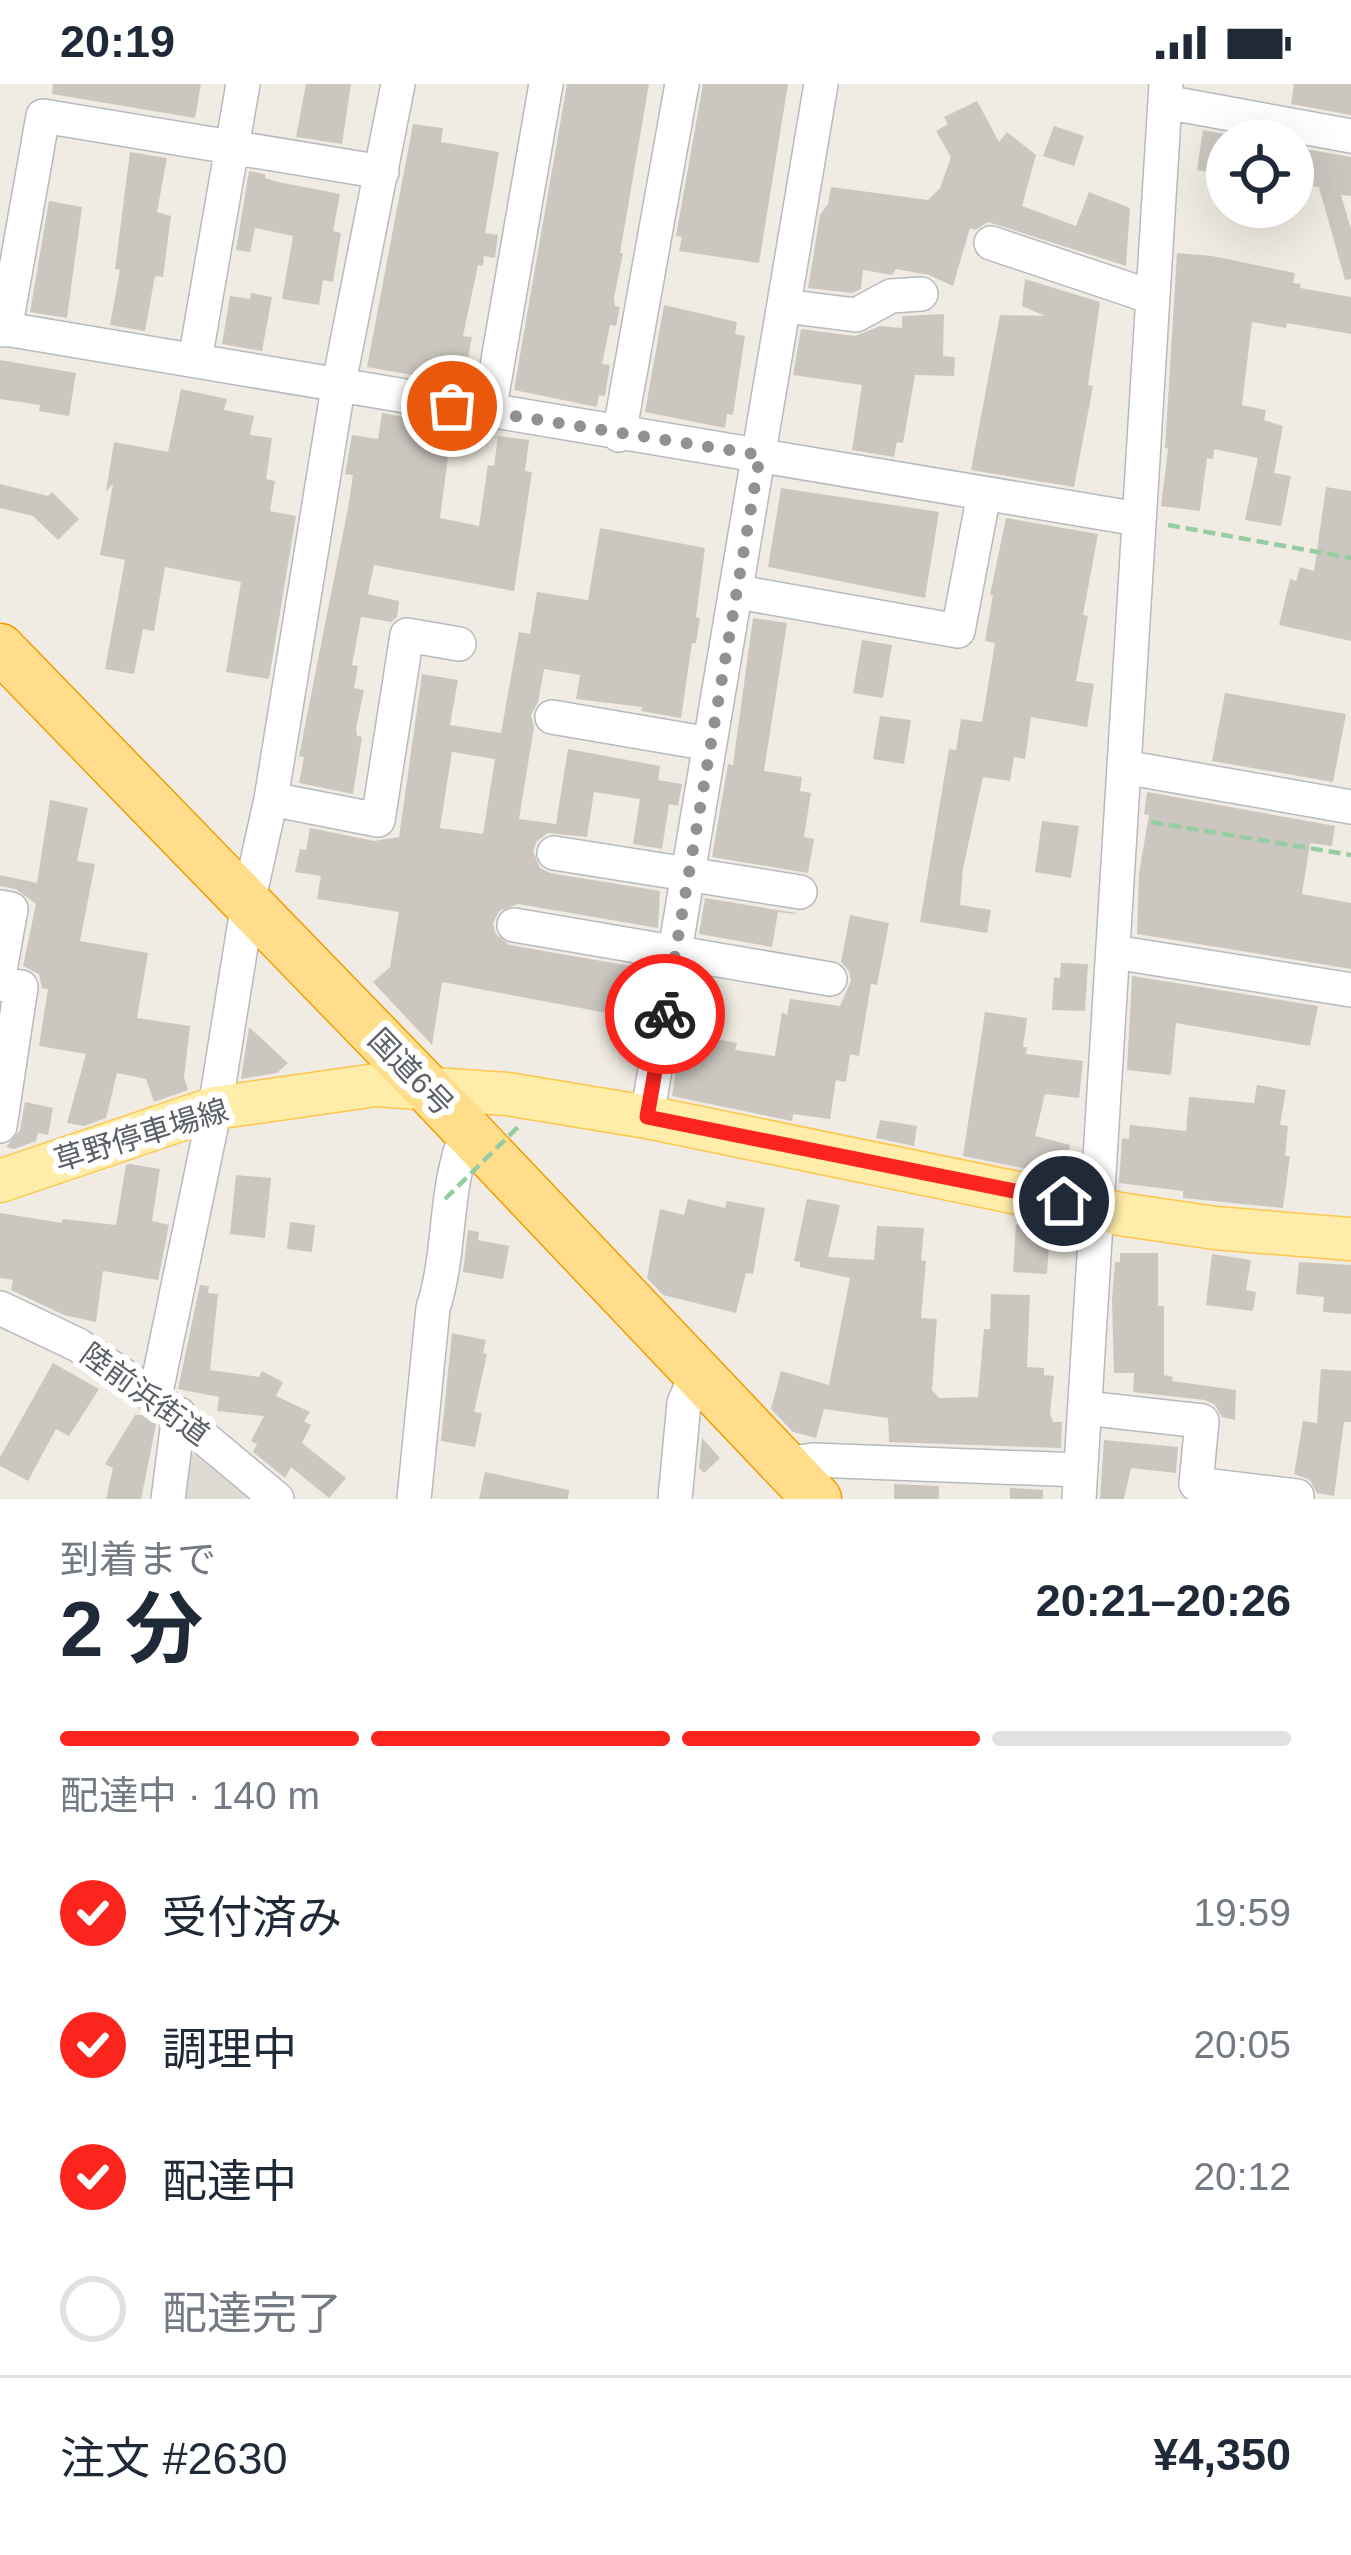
<!DOCTYPE html>
<html lang="ja">
<meta charset="utf-8">
<style>
:root{--surface:#fff;--page:#f6f6f7;--text:#1f2937;--muted:#747a83;--line:#e0e1e3;--accent:#fc251d}
body{margin:0;font-family:Arial,"Noto Sans JP",sans-serif;background:var(--page);color:var(--text);height:100vh;display:flex;flex-direction:column;font-size:45px;white-space:nowrap}
*{box-sizing:border-box;margin:0}
p{font-size:39px;color:var(--muted)}
.icon{flex:none;width:66px;height:66px;fill:none;stroke:currentColor;stroke-width:2;stroke-linecap:round;stroke-linejoin:round}
.map{position:relative;height:1415px;overflow:hidden}
.panel{display:flex;flex-direction:column;background:var(--surface);flex:1}
.panel>*{flex:none}
.tools{position:absolute;left:1206px;top:36px;display:grid;gap:24px}
.tools a{display:grid;place-items:center;width:108px;height:108px;border-radius:50%;background:var(--surface);box-shadow:0 12px 48px #0002;font-size:60px}
.pin{position:absolute;display:grid;place-items:center;width:102px;height:102px;color:#fff;margin:-51px;border:6px solid #fff;border-radius:50%;box-shadow:0 3px 12px #0007}
.courier{position:absolute;display:grid;place-items:center;width:120px;height:120px;margin:-60px;border:9px solid #fc251d;border-radius:50%;background:#fff;color:#222;box-shadow:0 3px 15px #0007}
.headline em{font-style:normal;font-weight:700}
.headline div{display:flex;flex-direction:column-reverse}
.headline{display:flex;align-items:center;justify-content:space-between;height:204px;padding:0 60px}
h1{font-size:78px;font-weight:700;line-height:90px}
.bar{display:grid;grid-template-columns:repeat(4,1fr);gap:18px 12px;align-content:center;height:144px;padding:0 60px}
.bar i{height:15px;border-radius:9px;background:var(--line)}
.bar .current{background:var(--accent)}
.bar p{grid-column:span 4}
.line{display:flex;align-items:center;gap:30px;padding:0 60px;border-top:3px solid var(--line)}
.line div{flex:1}
ol{padding:0 60px;list-style:none}
li{display:flex;align-items:center;gap:36px;height:132px}
li p{margin-inline-start:auto}
li .icon{padding:12px;border-radius:50%;background:var(--accent);color:#fff;stroke-width:4}
li:last-child{color:var(--muted)}
li i{width:66px;height:66px;border:6px solid var(--line);border-radius:50%}
.status{display:flex;justify-content:space-between;align-items:center;height:84px;padding:0 60px;background:var(--surface);direction:ltr}
.status svg{height:33px;fill:currentColor}
.map>svg:first-child{display:block}
.education{fill:#dfdbd2}
.building{fill:#cbc7c0;fill-rule:evenodd}
.lines{fill:none;stroke-linecap:round;stroke-linejoin:round}
.minor-casing{stroke:#b6babf;stroke-width:36}
.major-casing{stroke:#ffc64d;stroke-width:45}
.highway-casing{stroke:#f39d00;stroke-width:51}
.path{stroke:#95cca2;stroke-width:4.5;stroke-dasharray:12 6;stroke-linecap:butt}
.minor{stroke:#fff;stroke-width:33}
.major{stroke:#ffeda9;stroke-width:42}
.highway{stroke:#ffdd8b;stroke-width:48}
.path-bridge{stroke:#95cca2;stroke-width:4.5;stroke-dasharray:12 6;stroke-linecap:butt}
.done{stroke:#8f9192;stroke-width:12;stroke-dasharray:0 21.6}
.route{stroke:#fc251d;stroke-width:15}
.labels{text-anchor:middle;dominant-baseline:central;stroke-width:12;stroke-linejoin:round;paint-order:stroke}
.street-label{font-size:30px;fill:#5b6066;stroke:#fff}
</style>
<div class="status"><b>20:19</b><svg viewBox="0 0 49 12"><path d="M0 12V9h3v3zM5 12V6h3v6zM10 12V3h3v9zM15 12V0h3v12zM26 1h20v11H26zM47 4h2v5h-2z"/></svg></div>
<div class="map">
<svg width="1351" height="1415" viewBox="0 0 1351 1415">
<rect width="100%" height="100%" fill="#f0ece3"/>
<!-- education -->
<path class="education" d="M201,1361L261,1415H183L187,1377Z"/>
<!-- building -->
<path class="building" d="M53,0H201L195,34L52,10Z
M306,0H351L342,60L296,53Z
M567,0H649L620,169H623L614,214L615,222L620,223L616,242L610,241L602,280L610,281L605,312L599,311L597,323L514,306Z
M703,0H788L759,179L679,167L682,153L676,152Z
M1294,0H1351V31L1291,20Z
M977,17L999,58L1007,48L1036,71L1022,122L1076,142L1089,108L1130,124L1126,182L988,138L975,146L970,144L953,202L929,191L896,185L892,191L863,186L861,205L852,209L808,204L820,131L828,120L831,103L928,116L940,104L951,73L936,47L948,40L944,33Z
M413,40L443,44L441,58L499,68L485,149L498,151L495,174L484,172L483,182L478,181L463,252L472,253L463,300L367,283Z
M1054,42L1084,52L1074,82L1043,72Z
M1203,46L1262,57H1227V91L1197,86Z
M1293,63L1351,73V112L1341,111L1351,145V195L1345,196L1319,103L1293,99Z
M130,68L167,74L157,128L171,132L163,193L155,192L145,247L110,241L120,186L115,185Z
M249,87L265,90V94L278,98L340,110L333,147L341,149L333,198L323,196L319,221L282,215L293,152L255,144L250,168L236,166Z
M49,117L82,123L67,234L30,228Z
M1177,169L1212,172L1295,189L1293,199L1301,200L1300,204L1351,213V250L1287,239L1286,244L1252,238L1242,321L1266,326L1264,336L1283,342L1274,389L1291,392L1281,442L1245,436L1258,374L1214,365L1213,375L1207,374L1200,427L1161,422L1168,365L1165,364Z
M1025,195L1100,218L1088,301L1093,302L1074,403L971,386L1000,231L1045,232L1022,222Z
M251,209L272,213L262,267L222,260L230,212L250,215Z
M664,221L737,238L735,250L745,252L733,331L727,330L725,344L645,328Z
M944,230L943,272L955,273L954,292L915,291L903,359L897,358L894,373L852,366L862,301L793,291L801,245L855,252L880,242L902,244V232Z
M0,276L76,289L69,332L39,327L40,321L0,315Z
M181,305L227,315L224,326L254,332L250,351L272,354L266,395L275,397L270,427L296,432L269,595L226,588L241,498L165,483L154,547L143,545L134,590L105,585L125,476L100,471L113,400L106,407L114,358L168,368Z
M382,329L408,334L407,342L451,350L440,434L479,442L488,381L494,382L498,352L529,356L525,387L532,388L514,507L374,481L368,510L399,517L397,533L391,538L361,533L352,581L358,582L354,604L364,606L356,645L357,652L362,653L353,710L299,699L304,673L299,672L348,424L353,391L345,390L352,351L378,355Z
M0,400L48,412L52,408L79,435L58,456L33,432L0,424Z
M1326,403L1351,407V557L1279,541L1290,495L1296,497L1300,483L1314,487Z
M781,404L939,428L925,514L768,483Z
M1006,434L1098,450L1083,531L1088,532L1076,597L1094,600L1087,643L1031,633L1025,675L1014,673L1010,697L983,693L963,784L960,821L991,826L987,849L920,838L949,665L956,666L961,635L982,638L995,559L985,557L993,511H990Z
M600,444L705,464L696,533L700,534L696,559H692L681,634L641,627L642,623L576,615L580,591L544,585L538,618L531,631L534,643L519,735L556,740L568,665L660,682L658,696L682,700L678,722L669,720L662,765L633,760L640,715L594,708L587,753L548,749L537,757L533,767L540,784L550,789L660,807L658,844L518,820L499,827L493,839L495,849L509,861L648,885L639,935L442,898L432,961L373,898L390,883L399,828L317,815L321,792L295,788L300,765L306,766L310,744L374,757L399,753L422,590L458,596L450,641L501,649L519,548L530,550L537,508L588,516ZM452,668L495,675L483,750L440,744Z
M753,534L787,539L764,687L802,693L800,707L811,709L804,753L814,755L808,789L712,773L728,680L733,681Z
M862,556L892,561L883,614L853,609Z
M1225,609L1346,630L1333,698L1212,677Z
M880,632L911,636L904,680L873,675Z
M1147,708L1335,742L1332,762L1310,759L1302,810L1351,819V885L1137,850L1139,789L1149,731L1144,730Z
M50,716L88,724L77,777L95,780L80,857L148,869L137,934L190,942L184,993L188,1006L154,1018L146,995L117,989L106,1034L84,1042L67,1039L86,970L39,962L48,905L42,904L39,890L23,882L36,820L16,805L0,802V791L37,799Z
M1042,737L1079,742L1071,794L1035,788Z
M705,814L796,829L795,830L778,828L772,863L699,850Z
M850,831L889,839L877,901L871,900L859,972L850,970L846,998L836,996L830,1035L793,1030L792,1037L672,1012L682,949L737,959L735,966L775,972L782,928L787,931L790,915L840,922L851,897L849,887L841,878Z
M1061,879L1088,880L1085,927L1052,926L1054,893L1060,894Z
M1132,892L1318,922L1310,962L1176,939L1171,991L1127,986Z
M985,928L1027,934L1023,963H1027L1026,970L1083,977L1079,1014L1045,1010L1035,1052L1070,1061L1069,1068L1073,1069L1069,1088L1064,1087L1063,1092L963,1072Z
M249,943L288,979L277,989L241,995Z
M1257,1001L1286,1006L1280,1041L1288,1042L1285,1072H1290L1283,1124L1183,1114V1107L1119,1099L1122,1054L1129,1055L1130,1041L1186,1047L1189,1013L1254,1019Z
M25,1018L53,1024L48,1051L38,1049L36,1057L14,1065L6,1063L20,1046Z
M880,1036L917,1042L914,1062L876,1054Z
M130,1080L160,1085L152,1137L169,1141L158,1196L103,1187L96,1238L64,1231L11,1206L13,1196L0,1194V1129L62,1139L63,1135L116,1141L126,1081Z
M236,1091L271,1094L265,1154L230,1150Z
M688,1115L725,1124L727,1117L765,1124L753,1190L746,1189L736,1229L663,1211L647,1194L660,1125L684,1131Z
M807,1115L840,1121L828,1173L874,1176L877,1142L924,1144L921,1176L926,1177L921,1234L937,1235L932,1306L939,1314L978,1313L984,1245H990L991,1210L1030,1211L1027,1283L1044,1284V1291L1054,1292L1050,1329L1053,1338H1062L1061,1364L889,1358L888,1334L824,1325L816,1354L793,1348L771,1325L781,1287L829,1301L850,1194L800,1183V1178L794,1177Z
M290,1138L315,1141L312,1168L287,1165Z
M1016,1140L1050,1142L1047,1190L1013,1188Z
M468,1146L479,1148L478,1156L509,1162L503,1195L463,1188Z
M1120,1169H1158V1222H1164V1291L1173,1293L1172,1297L1236,1306L1235,1336L1222,1333L1215,1321L1205,1316L1133,1308L1134,1289H1114L1112,1216L1115,1178H1120Z
M1212,1170L1251,1176L1246,1206L1256,1208L1253,1227L1206,1221Z
M1299,1178L1351,1181V1230L1323,1228L1324,1213L1296,1210Z
M200,1201L209,1202L208,1209L218,1210L210,1286L259,1293L262,1287L283,1298L276,1312L310,1328L304,1337L311,1341L302,1359L346,1394L329,1414L291,1383L285,1394L253,1368L257,1360L251,1357L264,1332L217,1327L219,1313L178,1305Z
M452,1249L486,1256L483,1269L487,1270L474,1328L482,1329L475,1363L441,1357Z
M53,1279L99,1305L69,1352L56,1345L28,1397L0,1382V1373Z
M1321,1285L1351,1287V1338H1344L1334,1412L1317,1409L1310,1396L1294,1390L1303,1337L1317,1339Z
M135,1331H143L156,1341L141,1415H106L113,1384L105,1380Z
M702,1354L720,1374L704,1389L699,1384Z
M1104,1356L1178,1363L1176,1389L1131,1384L1124,1415H1100Z
M485,1388L569,1406L568,1415H479Z
M894,1400L939,1402V1415H894Z
M1010,1404L1043,1406V1415H1010Z"/>
<g class="lines">
<!-- minor casing -->
<g class="minor-casing">
<path id="minor" d="M1165,18L1351,52
M991,159L1152,213
M784,222L856,231L891,212L921,210
M0,244L1138,435
M5,246L43,32L382,88
M195,276L243,0
M489,328L546,0
M619,351L682,0
M738,508L958,547L984,410
M552,633L710,660
M1124,683L1351,723
M271,715L378,736L407,551L459,560
M554,769L800,808
M0,823L11,825L0,886
M514,841L830,895
M1114,868L1351,906
M0,900L21,903L0,1042
M647,1033L821,0
M0,1224L78,1261L155,1313L277,1415
M155,1313L215,1024L248,819L271,715L338,304L398,0
M1085,1324L1202,1337L1196,1400L1297,1412
M784,1380L813,1376L1081,1386
M168,1415L179,1330
M414,1415L433,1224C452,1167 443,1103 468,1047
M675,1415L684,1319L697,1289
M1079,1415L1166,0"/>
</g>
<!-- major casing -->
<g class="major-casing">
<path id="major" d="M0,1097L215,1024L376,1001L507,1010L647,1033L1120,1130L1215,1144L1351,1155"/>
</g>
<!-- highway casing -->
<g class="highway-casing">
<path id="highway" d="M0,564L427,1004L817,1415"/>
</g>
<!-- path -->
<path class="path" d="M1168,441L1351,474
M1151,738L1351,771"/>
<!-- minor -->
<use href="#minor" class="minor"/>
<!-- major -->
<use href="#major" class="major"/>
<!-- highway -->
<use href="#highway" class="highway"/>
<!-- path-bridge -->
<path class="path-bridge" d="M445,1115L519,1042"/>
</g>
<g class="lines">
<!-- done -->
<path class="done" d="M452,322L760,371L665,930"/>
<!-- route -->
<path class="route" d="M665,930L647,1033L1064,1117"/>
</g>
<g class="labels">
<!-- street labels -->
<g class="street-label">
<text transform="translate(411 988) rotate(46)">国道6号</text>
<text transform="translate(141 1051) rotate(-17)">草野停車場線</text>
<text transform="translate(145 1310) rotate(36)">陸前浜街道</text>
</g>
</g>
</svg>
<div class="tools">
<a><svg class="icon" aria-label="locate" viewBox="0 0 24 24"><circle cx="12" cy="12" r="6"/><path d="M12 2v4M12 18v4M2 12h4M18 12h4"/></svg></a>
</div>
<div class="pin" style="left:452px;top:322px;background:#ea580c"><svg class="icon" aria-label="bag" viewBox="0 0 24 24"><path d="M5 8h14l-1 12H6zM9 8a3 3 0 0 1 6 0"/></svg></div>
<div class="pin" style="left:1064px;top:1117px;background:#1f2937"><svg class="icon" aria-label="home" viewBox="0 0 24 24"><path d="M3 11l9-7 9 7M6 9v11h12V9"/></svg></div>
<div class="courier" style="left:665px;top:930px"><svg class="icon" aria-label="bike" viewBox="0 0 24 24"><circle cx="6" cy="16" r="4"/><circle cx="18" cy="16" r="4"/><path d="M6 16l4-8h5l3 8M10 8l3 8H6M13 5h3"/></svg></div>
</div>
<section class="panel">
<div class="headline"><div><h1>2 分</h1><p>到着まで</p></div><em>20:21–20:26</em></div>
<div class="bar"><i class="current"></i><i class="current"></i><i class="current"></i><i></i><p>配達中 · 140 m</p></div>
<ol>
<li><svg class="icon" aria-label="check" viewBox="0 0 24 24"><path d="M5 12l5 5 9-10"/></svg>受付済み<p>19:59</p></li>
<li><svg class="icon" aria-label="check" viewBox="0 0 24 24"><path d="M5 12l5 5 9-10"/></svg>調理中<p>20:05</p></li>
<li><svg class="icon" aria-label="check" viewBox="0 0 24 24"><path d="M5 12l5 5 9-10"/></svg>配達中<p>20:12</p></li>
<li><i></i>配達完了</li>
</ol>
<div class="line" style="height:156px"><div>注文 #2630</div><b>¥4,350</b></div>
</section>
